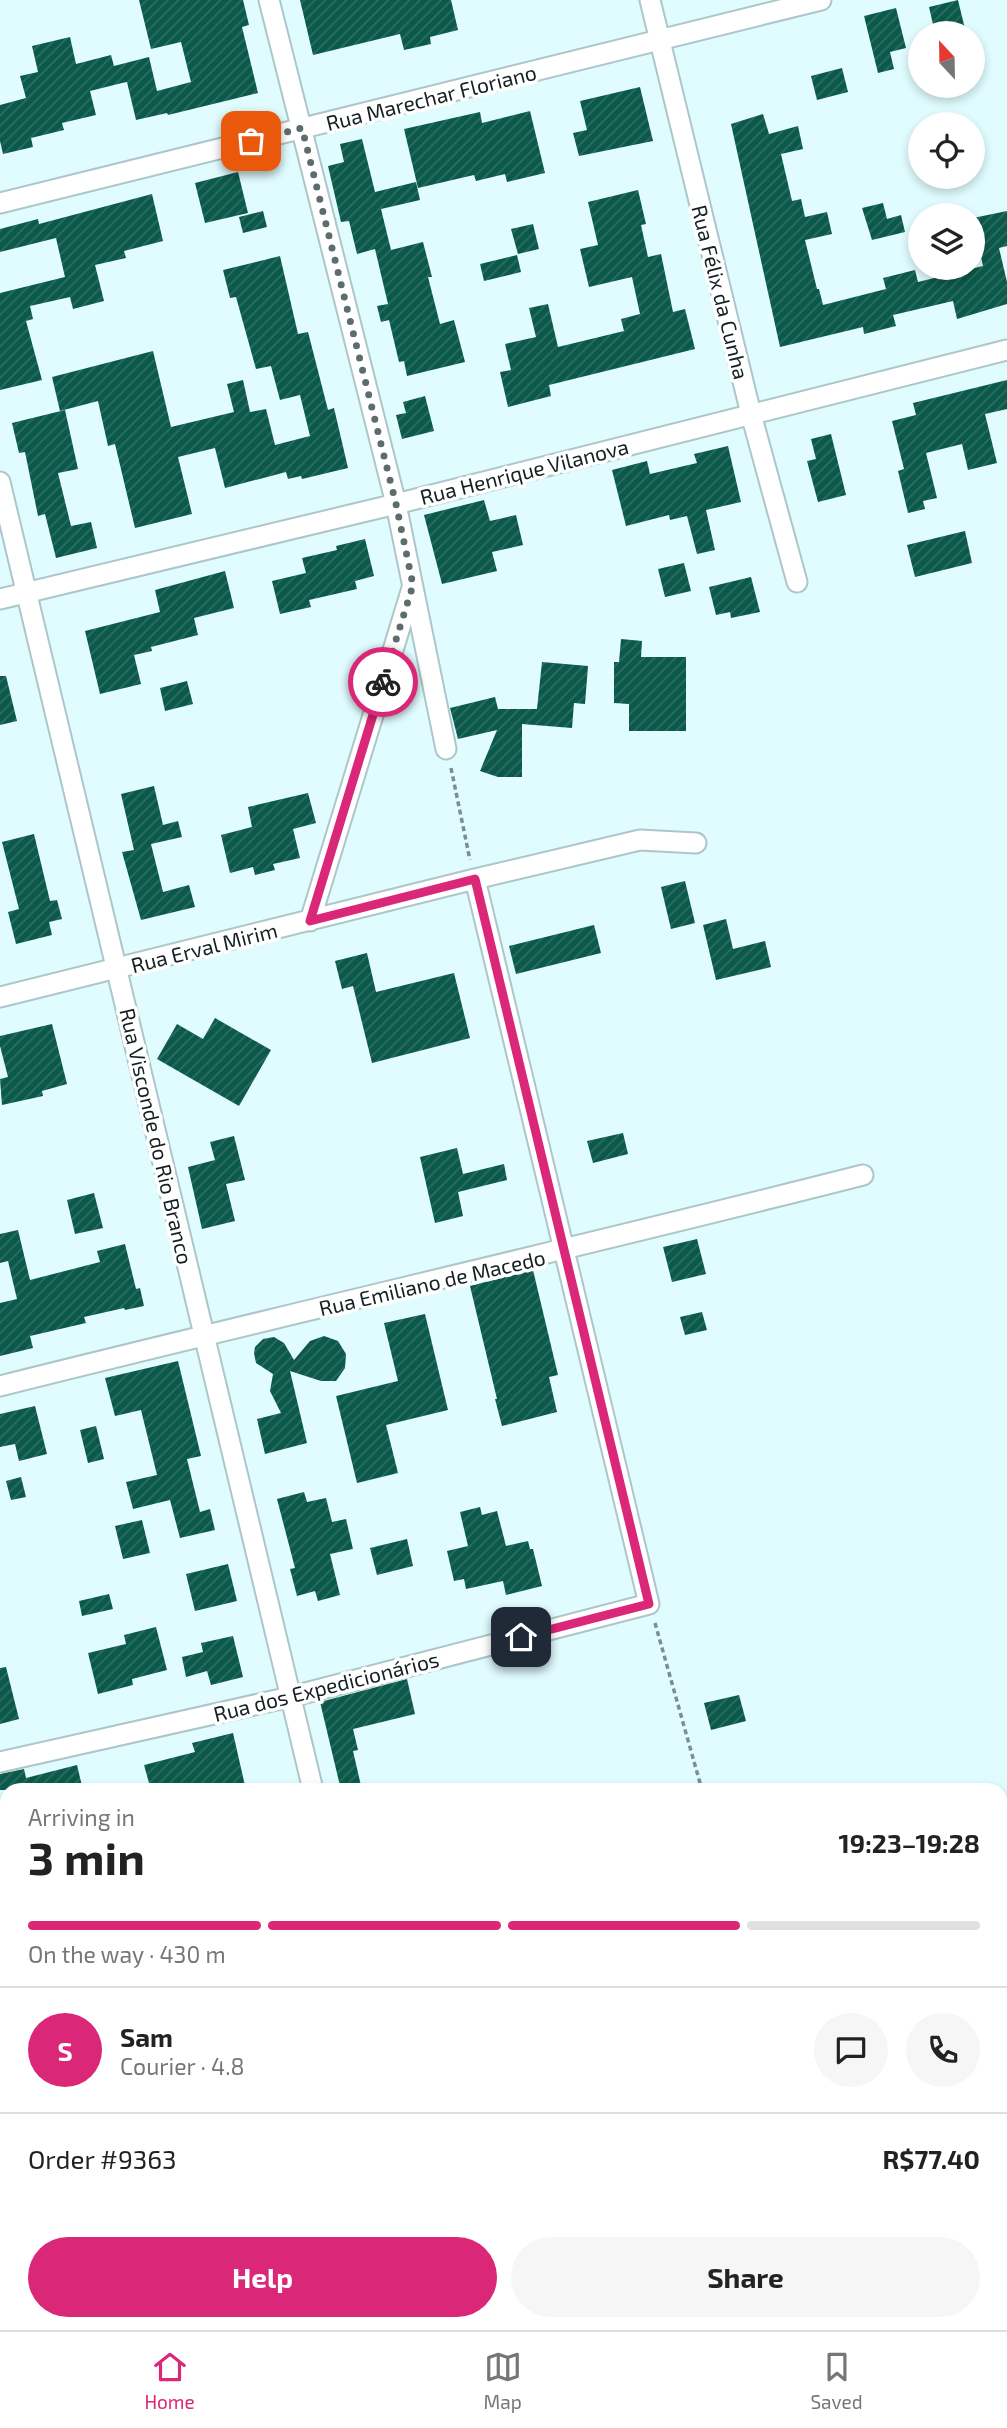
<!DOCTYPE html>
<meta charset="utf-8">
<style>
:root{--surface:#fff;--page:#f6f6f6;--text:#222;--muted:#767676;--line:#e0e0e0;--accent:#db2777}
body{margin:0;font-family:"Exo 2",sans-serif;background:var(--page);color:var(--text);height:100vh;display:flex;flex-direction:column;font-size:26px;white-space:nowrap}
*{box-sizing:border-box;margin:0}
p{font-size:23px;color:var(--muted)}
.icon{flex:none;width:38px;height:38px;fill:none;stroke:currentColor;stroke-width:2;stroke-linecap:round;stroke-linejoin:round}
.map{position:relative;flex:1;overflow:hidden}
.panel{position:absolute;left:0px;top:1783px;width:1008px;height:548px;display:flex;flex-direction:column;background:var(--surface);border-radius:21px 21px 0 0;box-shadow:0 4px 10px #0003}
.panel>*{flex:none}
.needle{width:46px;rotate:338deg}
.fabs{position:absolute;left:908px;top:21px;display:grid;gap:14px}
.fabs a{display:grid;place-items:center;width:77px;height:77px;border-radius:50%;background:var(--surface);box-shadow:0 4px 10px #0003;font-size:35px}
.pin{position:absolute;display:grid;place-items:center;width:60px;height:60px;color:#fff;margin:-30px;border-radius:14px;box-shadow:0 4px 10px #0006}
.courier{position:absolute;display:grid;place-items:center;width:70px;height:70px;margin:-35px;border:5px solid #db2777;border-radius:50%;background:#fff;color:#222;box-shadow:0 2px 9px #0007}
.headline em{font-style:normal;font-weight:700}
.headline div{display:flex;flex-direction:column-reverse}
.headline{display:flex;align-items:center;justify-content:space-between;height:119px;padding:0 28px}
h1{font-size:46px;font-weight:700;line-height:52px}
.bar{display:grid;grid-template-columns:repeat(4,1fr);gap:10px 7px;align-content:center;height:84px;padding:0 28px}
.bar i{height:9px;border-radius:5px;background:var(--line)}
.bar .active{background:var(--accent)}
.bar p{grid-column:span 4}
.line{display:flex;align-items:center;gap:18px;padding:0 28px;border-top:2px solid var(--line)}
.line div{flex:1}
.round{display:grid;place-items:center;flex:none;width:74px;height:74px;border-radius:37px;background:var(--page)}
.primary-button{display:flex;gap:14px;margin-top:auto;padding:14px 28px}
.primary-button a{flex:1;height:80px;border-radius:42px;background:var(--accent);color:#fff;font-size:28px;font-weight:700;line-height:80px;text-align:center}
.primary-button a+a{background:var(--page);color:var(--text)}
.menu{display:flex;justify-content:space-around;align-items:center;height:98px;border-top:2px solid var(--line);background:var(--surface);font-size:19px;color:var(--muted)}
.menu a{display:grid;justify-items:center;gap:4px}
.menu .active{color:var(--accent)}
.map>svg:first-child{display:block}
.industrial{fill:url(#industrial-grid)}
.forest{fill:url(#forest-firs)}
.building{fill:url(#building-hatch)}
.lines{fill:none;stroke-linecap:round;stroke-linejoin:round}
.lane-casing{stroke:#acc6c9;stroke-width:13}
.street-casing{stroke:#acc6c9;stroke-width:23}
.path{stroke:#7b8e90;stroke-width:3.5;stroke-dasharray:5 3.5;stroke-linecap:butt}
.lane{stroke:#fff;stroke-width:10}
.street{stroke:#fff;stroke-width:19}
.done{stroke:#5d6d6e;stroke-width:7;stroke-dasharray:0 12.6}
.route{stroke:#db2777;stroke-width:9}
.labels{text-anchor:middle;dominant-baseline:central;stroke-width:7;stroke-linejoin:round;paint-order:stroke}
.street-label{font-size:21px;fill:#162021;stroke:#fff}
</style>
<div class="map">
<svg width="1007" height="2330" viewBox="0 0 1007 2330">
<defs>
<pattern id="industrial-grid" width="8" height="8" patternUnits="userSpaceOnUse" patternTransform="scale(1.75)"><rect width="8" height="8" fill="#caeff2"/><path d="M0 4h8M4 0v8" fill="none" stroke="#adcdcf"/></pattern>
<pattern id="forest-firs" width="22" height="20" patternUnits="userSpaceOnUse" patternTransform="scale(1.75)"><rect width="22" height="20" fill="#93cd9b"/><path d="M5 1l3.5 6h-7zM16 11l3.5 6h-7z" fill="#7eb085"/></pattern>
<pattern id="building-hatch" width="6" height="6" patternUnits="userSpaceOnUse" patternTransform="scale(1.75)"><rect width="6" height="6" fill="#0b594a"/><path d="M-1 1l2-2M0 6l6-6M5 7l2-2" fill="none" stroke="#2e6d61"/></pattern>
</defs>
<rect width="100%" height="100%" fill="#e0fcfe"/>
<!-- industrial -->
<path class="industrial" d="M7,2023V2324H327L329,2330H0V2024Z"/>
<!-- forest -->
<path class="forest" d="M1001,2032L1007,2036V2184H1001Z"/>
<!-- building -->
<path class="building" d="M139,0H243L249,25L242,27L258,93L168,115L167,113L136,120L127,82L122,83L90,91L96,115L62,123L64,130L31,138L33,147L3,154L0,141V105L26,98L20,76L38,72L32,46L70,37L76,64L111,55L114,66L149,57L157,91L191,82L181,42L151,49Z
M300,0H451L458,30L430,37L431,44L404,50L400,34L313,55Z
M958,0L966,33H935L929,7Z
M896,8L906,48L890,52L894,69L878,73L864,16Z
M842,68L848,92L817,100L811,76Z
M640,87L653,141L579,156L573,133L587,130L580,101Z
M530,111L545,173L507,182L505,174L476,181L474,175L418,188L404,129L480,112L482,123Z
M763,114L769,134L798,126L803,149L781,154L792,201L801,199L805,217L827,212L832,234L805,240L817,289H819L823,305L886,289L883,278L915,270L918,282L983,266L973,218L1007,211V246L999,248L1007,282V304L957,319L953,301L893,315L896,326L864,334L863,327L780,347L731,124Z
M362,139L375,192L416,182L420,200L381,209L391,250L423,242L432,277H428L440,324L454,320L465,362L407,376L404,361L399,362L389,320L381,322L377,306L388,304L375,249L357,254L349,221L341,222L328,166L344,162L340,144Z
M238,172L248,213L205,223L195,183Z
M638,190L646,224L641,225L648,257L661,254L673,312L685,309L695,349L549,385L551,396L508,407L500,372L511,370L505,344L536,337L529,308L548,304L558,347L624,331L621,319L640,314L632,277L589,287L580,249L598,245L588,202Z
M152,194L163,241L124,251L126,258L95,265L104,301L73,309L70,297L30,306L33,319L26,321L42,380L0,390V293L65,277L56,238L0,252V229L38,219L39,224Z
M883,203L887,219L901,215L905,232L872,240L862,208Z
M263,211L267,227L243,233L239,217Z
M533,224L539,249L518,254L511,229Z
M517,255L521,272L484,281L480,264Z
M280,256L298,334L308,332L328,410L334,408L348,468L302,479L301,476L288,479L286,472L225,488L215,448L178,457L192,514L135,528L115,444L108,446L98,401L60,411L52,377L153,351L171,427L234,412L227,384L243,380L250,412L266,409L275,445L310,436L300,395L280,400L271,366L256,369L236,297L230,298L223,270Z
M1007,380V409L985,414L997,463L968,470L962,444L926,453L937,498L923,501L925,509L908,513L898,471L904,469L892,421L916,415L913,403Z
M425,396L434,431L402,439L396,415L406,413L403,402Z
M65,410L78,469L58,473L71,526L91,522L97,548L56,558L45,514L38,516L25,452L19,453L12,423Z
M831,434L846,495L818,502L807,461L816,459L811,439Z
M728,446L741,502L706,510L715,550L697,554L687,516L670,520L669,515L626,526L612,470L647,461L650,474L697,463L694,454Z
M484,500L490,521L516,515L523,545L492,552L497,571L442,584L424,515Z
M965,531L972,563L915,577L907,545Z
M365,539L374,576L355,581L357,589L309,600L311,607L280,614L272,581L306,573L302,558L337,550L336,546Z
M684,563L691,591L665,597L658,569Z
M225,571L234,608L194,618L198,635L151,647L152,651L134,655L141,684L100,694L85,631L160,612L155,590Z
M751,577L760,612L731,618L730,612L716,615L709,587Z
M621,639L642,641L641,657H686V731H629V704L614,703V662H619Z
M542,662L588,666L585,704L574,703L572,728L522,724V777H498L480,771L497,730L458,739L450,708L495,697L498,709H537Z
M0,676H6L17,721L0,725Z
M187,681L193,704L165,711L160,688Z
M154,786L163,825L178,821L182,837L151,844L163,892L189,885L195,907L141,920L122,852L134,850L121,794Z
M308,793L316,823L293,829L300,858L273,864L275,870L255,875L253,867L230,873L221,835L252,827L248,807Z
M34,834L50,901L57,900L62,919L49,922L52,935L16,944L8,912L19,909L2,842Z
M685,881L695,923L671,929L661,887Z
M726,919L733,949L765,941L771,967L716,980L703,925Z
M594,925L601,953L516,974L509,946Z
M367,953L376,992L454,973L470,1038L372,1063L353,986L342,989L335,961Z
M215,1018L271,1050L239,1106L157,1059L177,1024L203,1039Z
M52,1024L67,1084L42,1091L43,1096L2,1105L0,1079L8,1077L0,1046V1036Z
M623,1133L628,1154L593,1163L587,1141Z
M234,1136L245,1180L226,1184L235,1221L202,1229L188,1167L215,1160L210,1142Z
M457,1148L463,1174L504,1164L507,1180L458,1192L463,1216L435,1223L420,1157Z
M94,1193L103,1228L75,1234L67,1200Z
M18,1230L30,1280L100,1262L97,1251L125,1244L136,1289L140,1288L144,1306L125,1310L124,1308L84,1317L86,1323L30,1336L33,1348L0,1356V1303L17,1299L8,1261L0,1263V1234Z
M697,1239L706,1274L672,1282L663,1247Z
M533,1270L558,1375L549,1377L557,1412L502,1426L495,1399H497L470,1286Z
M702,1312L707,1330L685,1335L680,1317Z
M425,1314L448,1410L386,1425L398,1473L357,1483L336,1396L398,1381L384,1323Z
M324,1336L338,1341L346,1354L345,1368L336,1381H321L290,1371L307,1443L265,1454L257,1419L281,1413L270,1391L273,1374L256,1363L254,1353L255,1347L263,1339L274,1337L284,1343L294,1360L310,1341Z
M178,1361L201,1456L187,1459L200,1512L210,1509L215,1530L180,1538L170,1500L133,1509L126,1482L157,1475L141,1410L115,1416L105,1378Z
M35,1406L47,1454L19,1461L15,1444L0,1447V1414Z
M96,1426L104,1459L88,1463L80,1430Z
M21,1477L26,1497L11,1500L6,1481Z
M304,1492L307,1502L326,1498L332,1522L346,1519L353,1549L330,1554L340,1595L318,1601L315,1591L297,1596L290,1569L295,1568L277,1499Z
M480,1507L482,1515L497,1511L506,1546L528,1541L530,1549H533L542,1586L506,1595L503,1581L466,1589L464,1579L454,1581L447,1551L468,1546L460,1512Z
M142,1520L150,1553L123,1559L115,1526Z
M407,1539L413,1566L377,1575L370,1548Z
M228,1564L237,1601L195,1611L186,1574Z
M109,1594L113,1609L82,1616L79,1601Z
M156,1627L167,1670L132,1679L133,1685L98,1694L88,1653L126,1644L124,1635Z
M233,1636L243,1677L211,1685L207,1671L186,1677L182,1657L203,1652L201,1643Z
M6,1667L19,1719L0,1724V1668Z
M407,1679L415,1714L353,1729L358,1750L353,1751L362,1790H341L320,1702Z
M739,1695L746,1721L711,1730L704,1703Z
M233,1733L246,1790H151L144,1765L195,1752L192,1743Z
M77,1765L83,1790H0V1774L24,1769L26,1778Z"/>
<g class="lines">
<!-- lane casing -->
<g class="lane-casing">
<path id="lane" d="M0,2094L7,2122
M0,2138L7,2135
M263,2324L265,2330"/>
</g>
<!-- street casing -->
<g class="street-casing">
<path id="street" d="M269,0L396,504L446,749
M650,0L751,414L797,582
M0,203L821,0
M0,482L313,1790
M0,599L396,504L1007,350
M310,921L412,588
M0,997L475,879L640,840L696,843
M0,1386C287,1314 576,1248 863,1175
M0,1762L290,1697L649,1604L475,879
M0,2009L7,2007
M442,2324L444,2330
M813,2330L818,2324"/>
</g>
<!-- path -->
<path class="path" d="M451,768L470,860
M655,1623L702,1790"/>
<!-- lane -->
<use href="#lane" class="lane"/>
<!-- street -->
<use href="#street" class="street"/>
</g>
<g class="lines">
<!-- done -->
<path class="done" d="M251,141L302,128L396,504L413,585L383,682"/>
<!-- route -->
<path class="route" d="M383,682L310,921L475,879L649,1604L521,1637"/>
</g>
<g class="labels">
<!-- street labels -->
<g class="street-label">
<text transform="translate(431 97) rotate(-14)">Rua Marechar Floriano</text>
<text transform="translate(721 292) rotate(76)">Rua Félix da Cunha</text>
<text transform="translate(524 471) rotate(-14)">Rua Henrique Vilanova</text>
<text transform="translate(204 947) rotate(-14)">Rua Erval Mirim</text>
<text transform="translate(157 1136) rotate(77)">Rua Visconde do Rio Branco</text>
<text transform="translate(432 1282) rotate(-13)">Rua Emiliano de Macedo</text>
<text transform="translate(326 1686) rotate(-14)">Rua dos Expedicionários</text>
</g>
</g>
</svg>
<div class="fabs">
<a><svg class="needle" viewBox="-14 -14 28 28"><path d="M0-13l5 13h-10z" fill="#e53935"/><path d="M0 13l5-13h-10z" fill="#767676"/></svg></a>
<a><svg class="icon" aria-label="locate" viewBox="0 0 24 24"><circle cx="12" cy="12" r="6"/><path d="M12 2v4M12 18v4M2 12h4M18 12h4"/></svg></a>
<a><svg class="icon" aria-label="layers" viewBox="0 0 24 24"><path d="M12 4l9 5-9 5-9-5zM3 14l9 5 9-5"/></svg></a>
</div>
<div class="pin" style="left:251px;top:141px;background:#ea580c"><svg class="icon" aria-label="bag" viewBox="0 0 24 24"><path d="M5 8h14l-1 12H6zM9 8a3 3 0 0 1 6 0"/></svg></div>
<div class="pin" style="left:521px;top:1637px;background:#1f2937"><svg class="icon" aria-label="home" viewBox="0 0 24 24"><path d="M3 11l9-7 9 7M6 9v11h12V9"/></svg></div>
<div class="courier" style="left:383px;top:682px"><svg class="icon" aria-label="bike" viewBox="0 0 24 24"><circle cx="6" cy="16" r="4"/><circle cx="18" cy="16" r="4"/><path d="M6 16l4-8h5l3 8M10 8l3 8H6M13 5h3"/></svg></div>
<section class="panel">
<div class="headline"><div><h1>3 min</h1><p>Arriving in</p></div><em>19:23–19:28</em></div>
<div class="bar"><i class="active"></i><i class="active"></i><i class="active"></i><i></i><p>On the way · 430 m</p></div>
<div class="line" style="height:126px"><b class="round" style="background:var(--accent);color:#fff">S</b><div><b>Sam</b><p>Courier · 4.8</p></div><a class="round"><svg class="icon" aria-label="chat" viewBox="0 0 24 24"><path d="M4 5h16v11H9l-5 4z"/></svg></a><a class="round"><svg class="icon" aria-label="phone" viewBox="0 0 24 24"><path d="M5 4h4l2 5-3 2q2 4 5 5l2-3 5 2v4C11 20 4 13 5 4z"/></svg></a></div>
<div class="line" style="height:91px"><div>Order #9363</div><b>R$77.40</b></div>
<div class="primary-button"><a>Help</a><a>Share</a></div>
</section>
</div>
<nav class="menu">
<a class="active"><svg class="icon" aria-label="home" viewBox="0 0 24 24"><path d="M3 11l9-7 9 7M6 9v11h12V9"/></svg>Home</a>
<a><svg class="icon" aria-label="map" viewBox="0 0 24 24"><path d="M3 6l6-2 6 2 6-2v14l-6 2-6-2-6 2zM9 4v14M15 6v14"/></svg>Map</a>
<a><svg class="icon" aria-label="saved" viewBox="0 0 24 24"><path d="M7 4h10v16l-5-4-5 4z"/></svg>Saved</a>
</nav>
